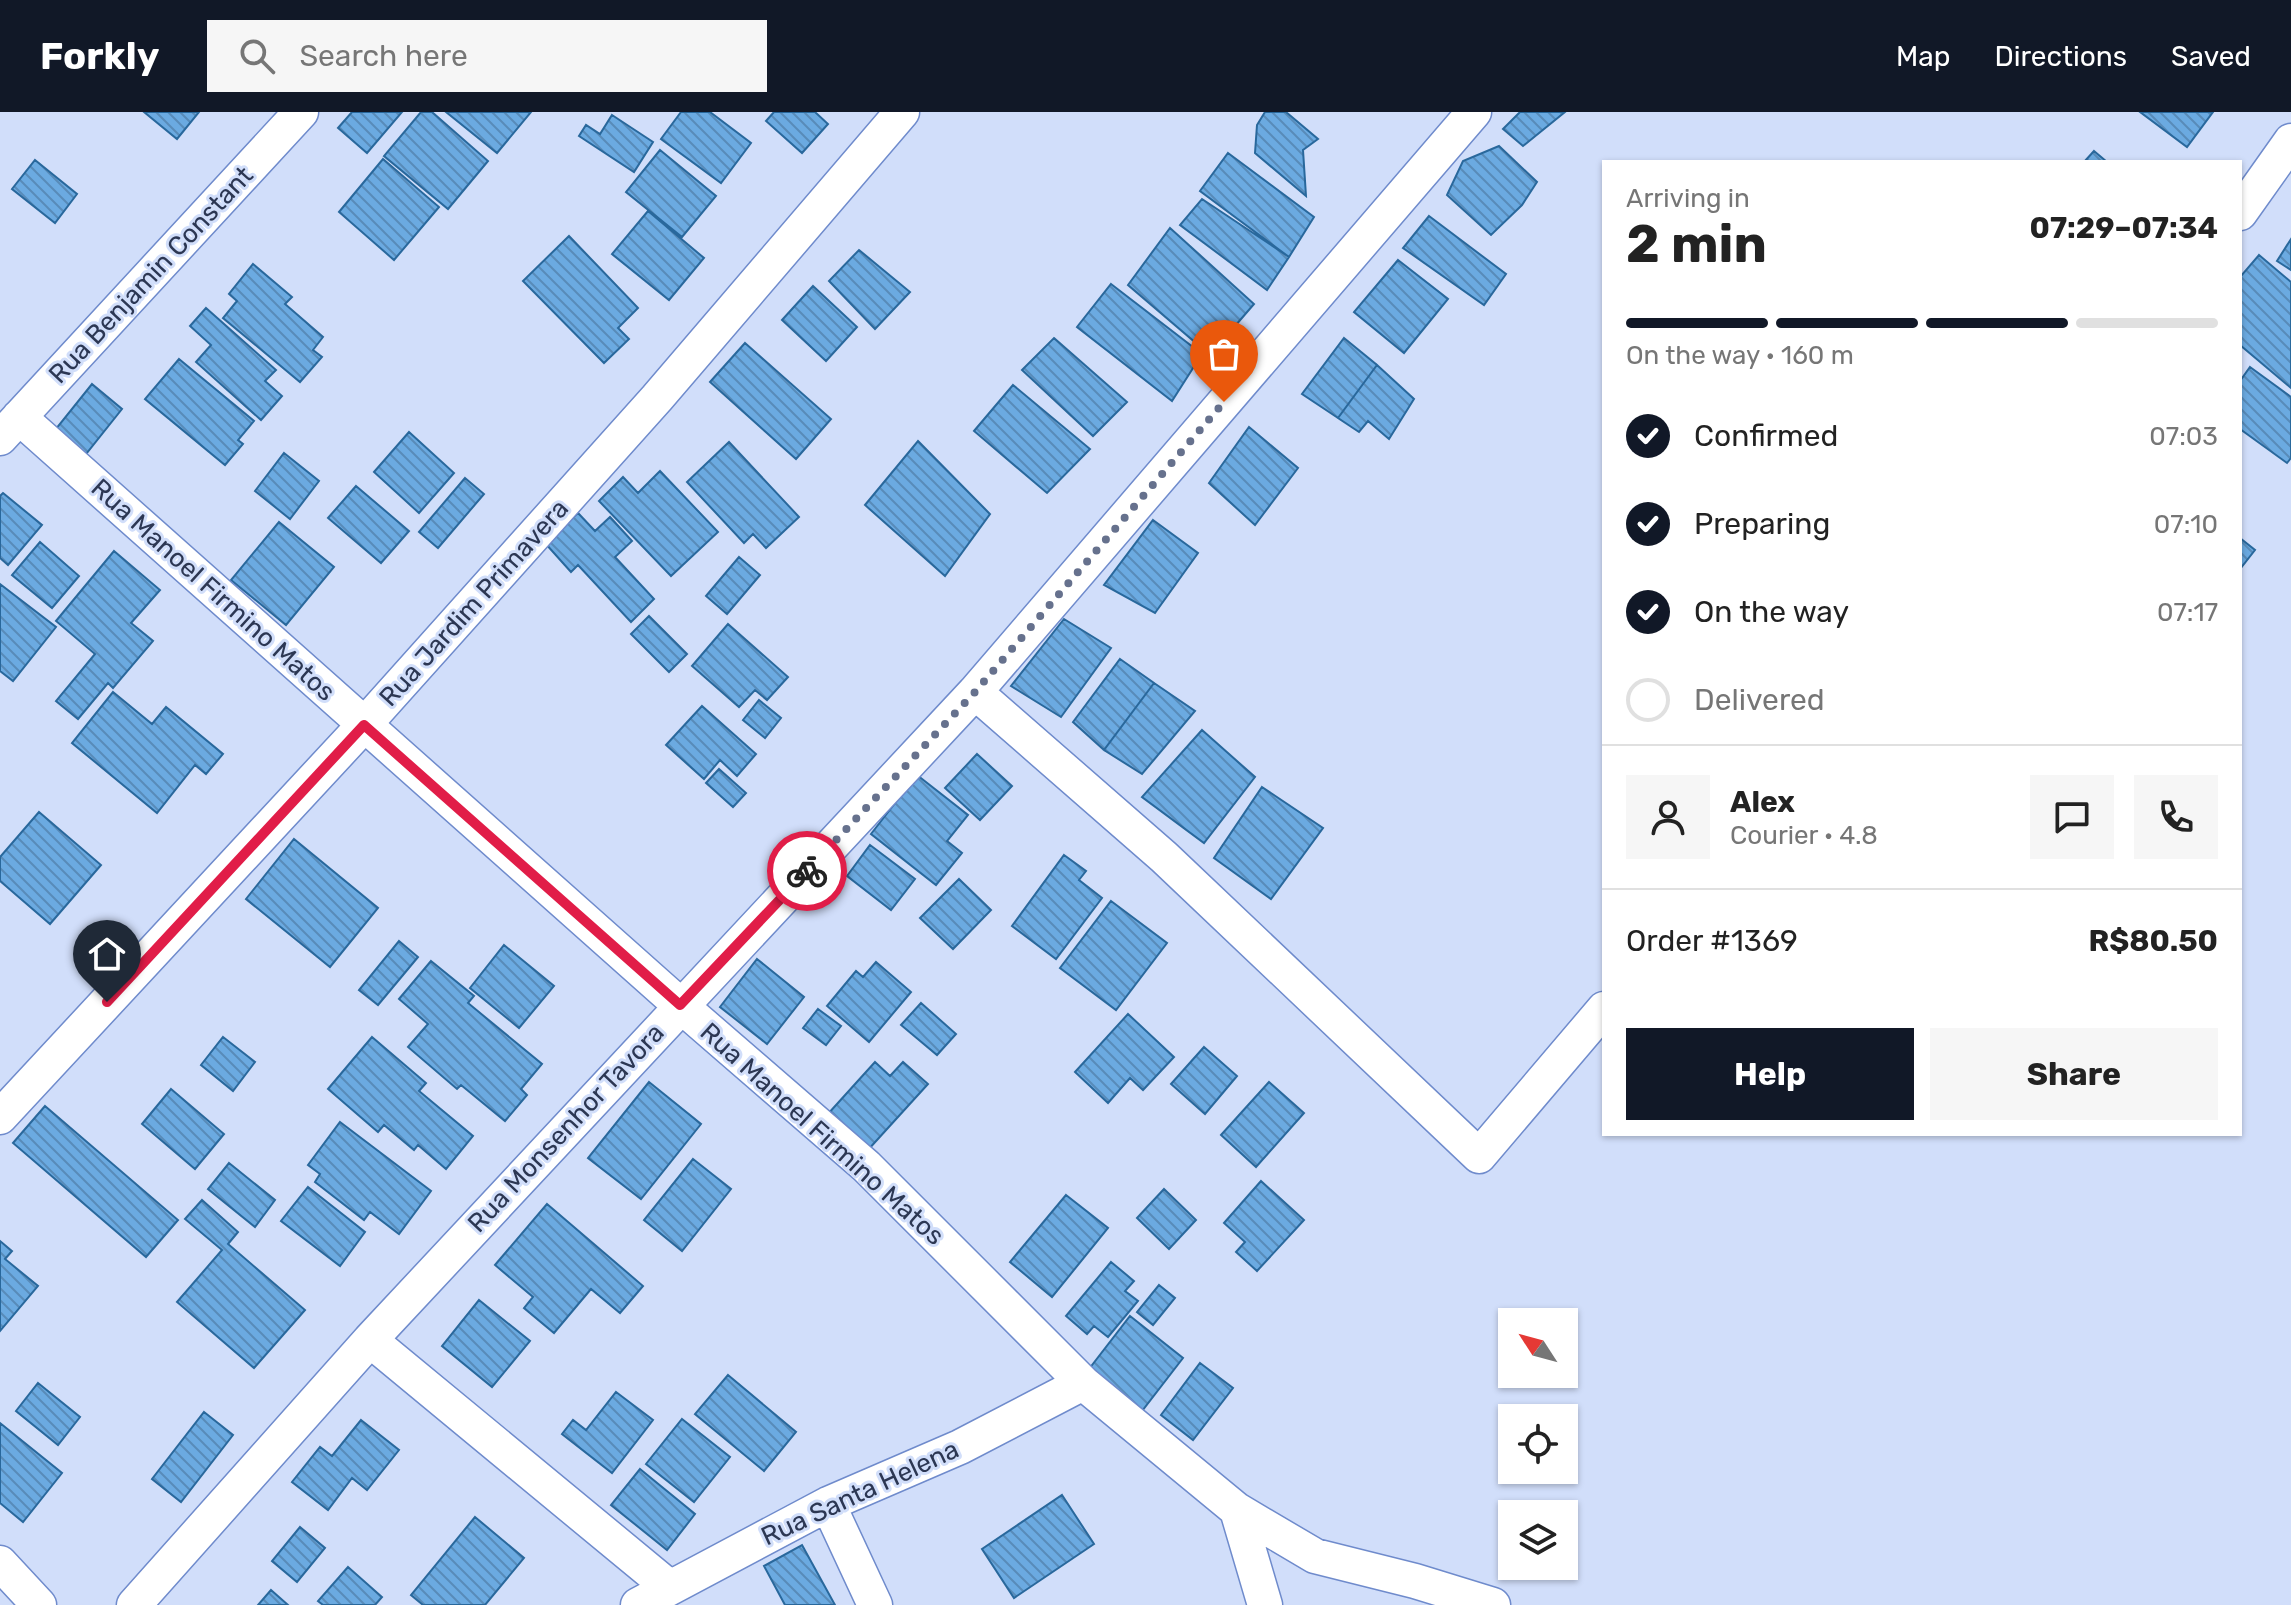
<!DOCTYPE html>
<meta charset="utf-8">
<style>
:root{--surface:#fff;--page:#f6f6f6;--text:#222;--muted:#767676;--line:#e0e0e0;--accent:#111827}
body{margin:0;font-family:Rubik,sans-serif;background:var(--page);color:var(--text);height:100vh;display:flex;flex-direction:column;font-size:30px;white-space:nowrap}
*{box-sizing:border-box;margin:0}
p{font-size:26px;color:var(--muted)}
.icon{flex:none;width:44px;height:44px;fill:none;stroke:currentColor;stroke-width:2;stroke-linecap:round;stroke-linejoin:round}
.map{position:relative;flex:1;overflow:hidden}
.sheet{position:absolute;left:1602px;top:48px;width:640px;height:976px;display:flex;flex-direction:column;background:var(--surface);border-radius:0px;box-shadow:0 2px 6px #0004}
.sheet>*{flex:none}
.needle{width:52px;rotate:306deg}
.buttons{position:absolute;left:1498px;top:1196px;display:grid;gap:16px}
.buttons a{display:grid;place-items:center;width:80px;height:80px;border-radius:0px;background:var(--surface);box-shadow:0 2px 6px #0004;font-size:40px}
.pin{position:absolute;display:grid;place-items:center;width:68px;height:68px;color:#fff;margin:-82px -34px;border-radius:50% 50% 50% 0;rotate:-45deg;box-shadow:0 0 8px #0007}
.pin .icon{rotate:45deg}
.courier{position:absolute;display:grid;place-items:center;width:80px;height:80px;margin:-40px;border:6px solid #e11d48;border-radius:50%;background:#fff;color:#222;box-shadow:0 2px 10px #0007}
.headline em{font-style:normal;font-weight:700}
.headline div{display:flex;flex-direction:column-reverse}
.headline{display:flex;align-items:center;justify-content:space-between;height:136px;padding:0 24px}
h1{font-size:52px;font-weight:700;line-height:60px}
.bar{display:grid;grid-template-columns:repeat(4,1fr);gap:12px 8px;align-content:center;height:96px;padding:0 24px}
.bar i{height:10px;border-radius:6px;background:var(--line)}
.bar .active{background:var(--accent)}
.bar p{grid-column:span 4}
.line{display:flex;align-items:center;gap:20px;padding:0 24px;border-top:2px solid var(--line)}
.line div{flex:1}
.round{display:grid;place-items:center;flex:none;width:84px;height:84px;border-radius:0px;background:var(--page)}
ol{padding:0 24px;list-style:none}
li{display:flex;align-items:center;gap:24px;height:88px}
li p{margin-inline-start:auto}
li .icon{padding:8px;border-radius:50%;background:var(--accent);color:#fff;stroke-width:4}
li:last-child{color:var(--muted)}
li i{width:44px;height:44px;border:4px solid var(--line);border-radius:50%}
.cta{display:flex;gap:16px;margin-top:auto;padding:16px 24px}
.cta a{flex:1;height:92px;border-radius:0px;background:var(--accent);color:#fff;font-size:32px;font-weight:700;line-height:92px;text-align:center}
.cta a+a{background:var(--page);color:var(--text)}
header{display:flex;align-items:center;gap:48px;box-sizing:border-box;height:112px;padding:0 40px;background:var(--accent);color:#fff}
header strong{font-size:38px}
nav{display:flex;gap:44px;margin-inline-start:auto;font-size:28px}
.search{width:560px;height:72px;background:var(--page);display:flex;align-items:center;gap:20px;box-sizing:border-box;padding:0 28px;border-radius:0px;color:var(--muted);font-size:30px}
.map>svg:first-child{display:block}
.building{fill:url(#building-back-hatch);stroke:#29689c;stroke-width:2}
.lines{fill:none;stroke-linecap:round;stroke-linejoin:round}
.street-casing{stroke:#6f8bcc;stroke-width:37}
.street{stroke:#fff;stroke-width:34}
.done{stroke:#66718d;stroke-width:8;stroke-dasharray:0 14.4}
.route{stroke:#e11d48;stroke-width:10}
.labels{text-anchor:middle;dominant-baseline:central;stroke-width:6;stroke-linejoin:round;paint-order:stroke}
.street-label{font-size:26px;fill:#2c3753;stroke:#d1defa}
</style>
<header>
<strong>Forkly</strong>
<div class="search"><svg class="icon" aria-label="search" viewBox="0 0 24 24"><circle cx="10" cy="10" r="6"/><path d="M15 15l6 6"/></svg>Search here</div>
<nav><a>Map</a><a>Directions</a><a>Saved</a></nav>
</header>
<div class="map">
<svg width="2291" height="1493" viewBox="0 0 2291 1493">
<defs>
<pattern id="building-back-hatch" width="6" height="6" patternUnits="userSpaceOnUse" patternTransform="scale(2)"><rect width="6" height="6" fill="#6baae1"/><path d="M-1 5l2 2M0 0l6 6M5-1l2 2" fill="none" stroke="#588bb9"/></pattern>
</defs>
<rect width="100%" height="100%" fill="#d1defa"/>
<!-- building -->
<path class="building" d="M144,0H199L177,27Z
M352,0H402L367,41L338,16Z
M421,0H432L488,49L448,97L384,44Z
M446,0H531L497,41Z
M681,0H710L751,31L721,71L661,27Z
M774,0H815L828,12L802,41L766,9Z
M1265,0H1286L1318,27L1303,38L1306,84L1255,41L1257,13Z
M1520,0H1565L1523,34L1503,17Z
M2140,0H2213L2187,35Z
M612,3L653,30L634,60L579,24L586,13L600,22Z
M1499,34L1537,70L1522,93L1491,123L1447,83L1463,49Z
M660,38L716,84L682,125L626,80Z
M2094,39L2107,50H2084Z
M1228,41L1314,105L1289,145L1200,79Z
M383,47L439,95L394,148L339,100Z
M35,48L77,82L55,111L12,77Z
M1202,87L1289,145L1267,178L1180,113Z
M648,99L704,146L669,188L612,142Z
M1429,104L1506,162L1484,193L1403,136Z
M1170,116L1254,192L1210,243L1128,173Z
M569,124L638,196L618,216L629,227L604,251L523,169Z
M2291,127V158L2277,149Z
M859,138L910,180L875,217L829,169Z
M2259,143L2291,170V276L2240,233V165Z
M1398,148L1448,187L1404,241L1354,200Z
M253,152L292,185L285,192L323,225L313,238L322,245L300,270L223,206L237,189L229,182Z
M1111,172L1202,242L1172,289L1077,215Z
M813,174L857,215L826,249L782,208Z
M206,196L276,258L265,269L282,284L261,308L196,250L211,233L190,214Z
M1054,226L1127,290L1093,324L1022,258Z
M1344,226L1377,253L1338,306L1302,282Z
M745,231L831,307L796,347L710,270Z
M179,247L254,309L238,328L243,332L225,353L145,287Z
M1377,253L1414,287L1389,327L1368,309L1359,320L1338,306Z
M2250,255L2291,285V346L2287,351L2240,317V269Z
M92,272L122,297L86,342L55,318Z
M1013,273L1090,337L1047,381L974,319Z
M1249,315L1298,356L1255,413L1209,371Z
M409,320L454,361L419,401L374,360Z
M918,329L990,402L945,464L865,393Z
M729,330L799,405L766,436L753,422L744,431L687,370Z
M284,341L319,369L290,407L255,379Z
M660,359L718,420L671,464L599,389L623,365L638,381Z
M465,366L484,382L438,436L419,420Z
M356,374L409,419L381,451L328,406Z
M3,381L42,413L8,453L0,446V384Z
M578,401L595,419L610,405L632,429L615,445L654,487L631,510L578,453L571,460L545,431Z
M1153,408L1198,441L1155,501L1104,473Z
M279,410L334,455L286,513L231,468Z
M2240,426L2255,438L2240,457Z
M40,430L79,464L52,496L12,463Z
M114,439L160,478L131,511L153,529L113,576L108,571L78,607L56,589L95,542L56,509Z
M739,445L760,463L727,502L706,484Z
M0,472L56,515L13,569L0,559Z
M649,504L687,542L669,560L631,522Z
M1064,507L1111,536L1061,605L1011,574Z
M728,512L788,565L767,588L755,578L739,595L692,554Z
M1120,547L1154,571L1104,638L1073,610Z
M1154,571L1195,599L1142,662L1104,638Z
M113,580L152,612L166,595L223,642L206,662L195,653L157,701L72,631Z
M759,588L781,606L765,626L743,608Z
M702,594L756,642L737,664L720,648L704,667L666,633Z
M1202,618L1255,665L1204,731L1142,685Z
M977,642L1012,674L980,708L945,676Z
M719,657L746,681L733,695L706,671Z
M917,663L968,703L947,729L962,741L936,773L871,722Z
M1262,675L1323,716L1271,787L1214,746Z
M39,700L101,753L50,812L0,769V745Z
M294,727L378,796L330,855L246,787Z
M870,733L915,767L891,798L847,764Z
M1064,743L1086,759L1079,768L1102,786L1056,847L1012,814Z
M959,767L991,798L953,837L920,806Z
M1111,789L1167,831L1116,898L1060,856Z
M399,829L418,845L378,893L359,878Z
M504,833L554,874L519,916L470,876Z
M757,847L804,885L767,932L720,895Z
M431,849L474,884L468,891L542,952L521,977L527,983L505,1009L461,973L457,977L408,935L428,912L399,887Z
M876,850L911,880L869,930L827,894L856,859L863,865Z
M921,891L956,922L937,943L901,913Z
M818,897L841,914L826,933L803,916Z
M1128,902L1174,945L1143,978L1130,966L1108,991L1075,960Z
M223,925L255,950L233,979L201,953Z
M372,925L426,971L419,979L473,1024L446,1057L418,1033L414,1038L384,1013L378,1020L328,977Z
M1204,935L1237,964L1205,1002L1171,972Z
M875,950L890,964L903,950L928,972L867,1039L827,1003Z
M649,970L701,1012L641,1087L588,1046Z
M1269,970L1304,1001L1256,1055L1221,1023Z
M171,977L224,1022L195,1057L142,1012Z
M45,994L178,1108L146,1145L13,1031Z
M340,1010L431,1079L399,1122L370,1100L364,1108L315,1070L320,1062L308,1053Z
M693,1047L731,1077L682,1139L644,1108Z
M229,1051L275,1088L255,1115L208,1077Z
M1261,1069L1304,1108L1257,1159L1236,1140L1245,1130L1224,1111Z
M308,1075L365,1120L340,1154L281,1109Z
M1164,1077L1196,1108L1169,1137L1137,1106Z
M1066,1083L1108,1116L1052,1185L1010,1150Z
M202,1088L238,1120L228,1132L305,1198L254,1256L177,1190L222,1138L185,1107Z
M547,1092L643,1174L620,1201L591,1177L554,1221L524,1196L533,1185L495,1153Z
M0,1129L12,1139L5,1147L38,1174L0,1219Z
M1111,1150L1134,1169L1125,1179L1138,1189L1108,1225L1094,1214L1087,1222L1066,1204Z
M1159,1173L1175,1186L1153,1213L1137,1200Z
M479,1188L530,1229L492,1275L442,1234Z
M1130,1204L1183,1246L1142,1299L1089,1257Z
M1200,1251L1233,1276L1193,1328L1161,1303Z
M728,1263L796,1320L764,1359L695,1302Z
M38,1271L80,1305L58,1333L16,1299Z
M616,1280L653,1308L612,1361L562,1322L573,1308L586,1318Z
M204,1300L233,1323L181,1390L152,1367Z
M682,1307L730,1345L694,1390L646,1352Z
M361,1308L399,1338L367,1378L352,1366L328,1398L292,1370L320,1335L332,1344Z
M0,1311L62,1361L23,1410L0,1391Z
M640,1357L695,1402L667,1438L611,1393Z
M1062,1383L1094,1432L1014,1486L982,1437Z
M475,1405L524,1446L485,1493H423L411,1483Z
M300,1415L325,1436L297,1470L272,1449Z
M802,1433L835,1493H785L764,1454Z
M348,1455L382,1485L375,1493H323L318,1489Z
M271,1478L288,1493H258Z"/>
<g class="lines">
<!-- street casing -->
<g class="street-casing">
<path id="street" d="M2240,101L2291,29
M19,305L680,893L866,1054L1083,1271L1237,1398L1315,1444L1415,1469L1493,1493
M0,326L301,0
M975,580L1164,745L1479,1044L1604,897
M0,1005L364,613L657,286L902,0
M370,1228L669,1475
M828,1392L875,1493
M1237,1398L1265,1493
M0,1451L39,1493
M134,1493L370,1228L975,580L1474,0
M638,1493L828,1392L960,1335L1083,1271"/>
</g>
<!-- street -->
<use href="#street" class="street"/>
</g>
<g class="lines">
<!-- done -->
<path class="done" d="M807,759L975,580L1224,290"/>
<!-- route -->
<path class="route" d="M107,890L364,613L680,893L807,759"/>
</g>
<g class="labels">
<!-- street labels -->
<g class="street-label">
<text transform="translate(151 163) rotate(-47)">Rua Benjamin Constant</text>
<text transform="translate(213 478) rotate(42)">Rua Manoel Firmino Matos</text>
<text transform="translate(474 491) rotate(-48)">Rua Jardim Primavera</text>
<text transform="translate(566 1016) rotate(-47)">Rua Monsenhor Tavora</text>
<text transform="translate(822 1022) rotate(42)">Rua Manoel Firmino Matos</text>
<text transform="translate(860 1381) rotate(-25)">Rua Santa Helena</text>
</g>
</g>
</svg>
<div class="buttons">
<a><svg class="needle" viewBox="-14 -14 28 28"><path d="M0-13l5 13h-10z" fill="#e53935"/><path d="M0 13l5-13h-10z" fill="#767676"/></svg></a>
<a><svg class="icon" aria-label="locate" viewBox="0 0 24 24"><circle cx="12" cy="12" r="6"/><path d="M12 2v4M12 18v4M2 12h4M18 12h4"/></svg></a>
<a><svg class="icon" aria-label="layers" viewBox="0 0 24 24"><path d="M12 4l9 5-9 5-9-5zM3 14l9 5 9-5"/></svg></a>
</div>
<div class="pin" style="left:1224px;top:290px;background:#ea580c"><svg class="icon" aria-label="bag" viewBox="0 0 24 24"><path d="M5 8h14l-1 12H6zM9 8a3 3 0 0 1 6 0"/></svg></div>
<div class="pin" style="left:107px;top:890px;background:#1f2937"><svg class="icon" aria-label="home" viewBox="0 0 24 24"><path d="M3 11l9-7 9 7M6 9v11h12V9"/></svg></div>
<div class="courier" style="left:807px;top:759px"><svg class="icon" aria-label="bike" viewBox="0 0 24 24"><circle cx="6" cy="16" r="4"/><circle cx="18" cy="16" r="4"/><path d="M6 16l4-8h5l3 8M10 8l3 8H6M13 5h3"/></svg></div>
<section class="sheet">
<div class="headline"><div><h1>2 min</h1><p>Arriving in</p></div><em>07:29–07:34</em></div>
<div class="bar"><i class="active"></i><i class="active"></i><i class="active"></i><i></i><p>On the way · 160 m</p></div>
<ol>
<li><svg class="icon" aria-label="check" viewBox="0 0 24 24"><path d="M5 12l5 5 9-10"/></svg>Confirmed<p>07:03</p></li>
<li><svg class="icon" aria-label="check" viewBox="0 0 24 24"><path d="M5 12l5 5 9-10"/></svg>Preparing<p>07:10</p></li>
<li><svg class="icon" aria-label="check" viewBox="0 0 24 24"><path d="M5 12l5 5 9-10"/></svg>On the way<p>07:17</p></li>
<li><i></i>Delivered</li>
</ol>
<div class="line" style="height:144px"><a class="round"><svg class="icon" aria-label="person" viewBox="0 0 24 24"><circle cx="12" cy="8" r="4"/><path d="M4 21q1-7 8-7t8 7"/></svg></a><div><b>Alex</b><p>Courier · 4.8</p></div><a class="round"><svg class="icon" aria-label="chat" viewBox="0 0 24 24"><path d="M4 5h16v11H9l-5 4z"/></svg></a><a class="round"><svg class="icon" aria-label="phone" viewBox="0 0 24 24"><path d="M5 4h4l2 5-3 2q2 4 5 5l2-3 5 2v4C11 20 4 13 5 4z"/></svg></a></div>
<div class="line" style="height:104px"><div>Order #1369</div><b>R$80.50</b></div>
<div class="cta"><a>Help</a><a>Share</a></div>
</section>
</div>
